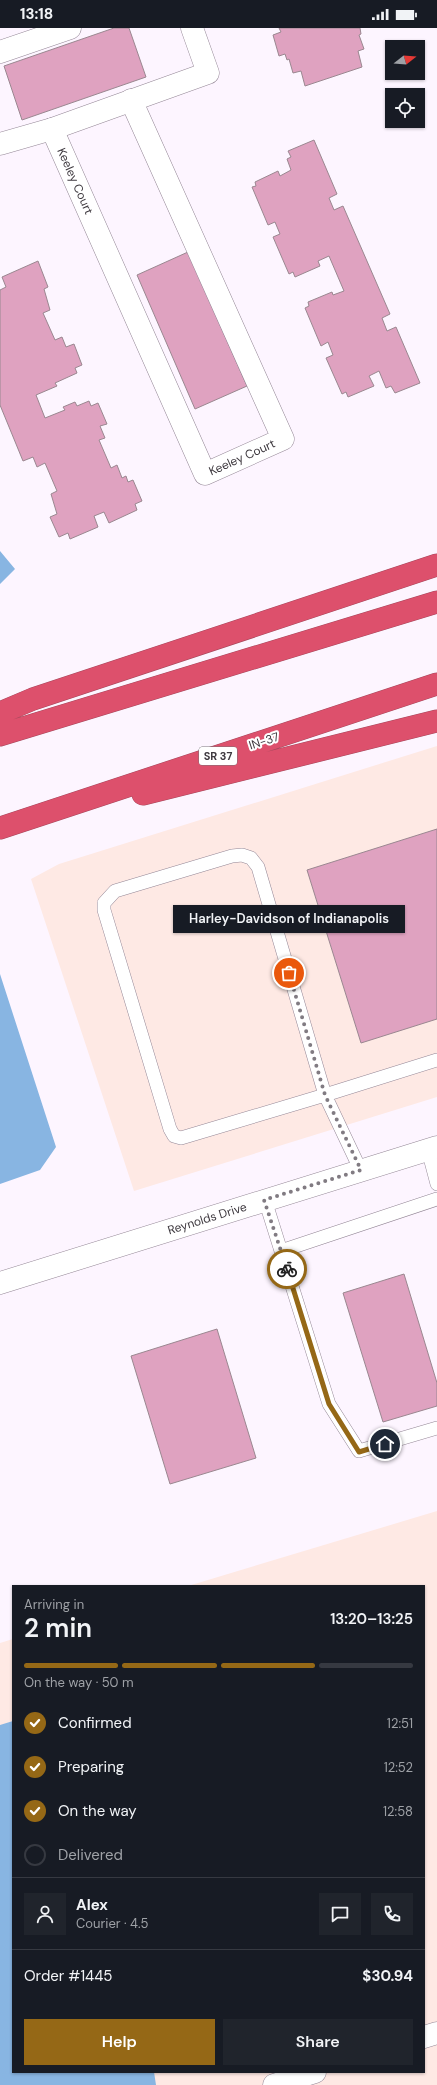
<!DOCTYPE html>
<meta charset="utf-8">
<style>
:root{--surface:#171b24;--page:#20242c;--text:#f1f3f6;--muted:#9ea1a6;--line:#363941;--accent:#956816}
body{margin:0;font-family:"DM Sans",sans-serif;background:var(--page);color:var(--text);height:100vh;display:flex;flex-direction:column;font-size:15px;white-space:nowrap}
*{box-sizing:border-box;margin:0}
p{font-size:13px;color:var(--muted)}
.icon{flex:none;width:22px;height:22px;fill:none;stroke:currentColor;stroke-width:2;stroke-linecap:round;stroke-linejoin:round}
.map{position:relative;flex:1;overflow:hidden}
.details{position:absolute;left:12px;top:1557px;width:413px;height:488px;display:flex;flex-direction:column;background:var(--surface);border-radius:0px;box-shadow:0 1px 3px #0004}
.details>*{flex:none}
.needle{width:26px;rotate:73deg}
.tools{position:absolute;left:385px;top:12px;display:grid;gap:8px}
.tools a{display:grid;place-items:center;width:40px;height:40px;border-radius:0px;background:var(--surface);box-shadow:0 1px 3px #0004;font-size:20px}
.pin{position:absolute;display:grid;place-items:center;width:34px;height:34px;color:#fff;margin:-17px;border:2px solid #fff;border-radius:50%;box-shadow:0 1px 4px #0007}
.courier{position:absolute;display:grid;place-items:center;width:40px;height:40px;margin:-20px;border:3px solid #956816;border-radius:50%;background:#fff;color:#222;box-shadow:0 1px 5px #0007}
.bubble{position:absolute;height:28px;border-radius:0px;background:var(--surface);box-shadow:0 1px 3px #0004;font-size:13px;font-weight:600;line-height:28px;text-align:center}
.overview em{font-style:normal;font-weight:600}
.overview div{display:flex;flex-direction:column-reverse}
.overview{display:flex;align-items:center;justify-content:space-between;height:68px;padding:0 12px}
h1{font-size:26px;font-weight:600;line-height:30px}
.bar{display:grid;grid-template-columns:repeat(4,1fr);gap:6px 4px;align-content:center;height:48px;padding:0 12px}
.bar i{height:5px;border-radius:3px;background:var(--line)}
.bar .on{background:var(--accent)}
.bar p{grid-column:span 4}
.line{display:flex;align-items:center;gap:10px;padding:0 12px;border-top:1px solid var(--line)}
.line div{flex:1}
.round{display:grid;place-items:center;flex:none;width:42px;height:42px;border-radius:0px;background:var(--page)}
ol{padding:0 12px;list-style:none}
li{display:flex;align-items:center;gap:12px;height:44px}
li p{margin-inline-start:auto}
li .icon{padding:4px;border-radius:50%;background:var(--accent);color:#fff;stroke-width:4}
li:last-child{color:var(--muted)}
li i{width:22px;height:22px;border:2px solid var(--line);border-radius:50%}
.action{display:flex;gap:8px;margin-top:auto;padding:8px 12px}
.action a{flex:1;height:46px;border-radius:0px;background:var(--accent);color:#fff;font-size:16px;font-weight:600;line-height:46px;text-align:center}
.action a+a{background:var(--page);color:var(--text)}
.status{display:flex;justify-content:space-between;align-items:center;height:28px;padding:0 20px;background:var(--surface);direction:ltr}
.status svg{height:11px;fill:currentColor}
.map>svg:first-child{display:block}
.commercial{fill:#fee9e4}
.water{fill:#88b5e2}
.building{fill:#dfa2c0;stroke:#9a8790}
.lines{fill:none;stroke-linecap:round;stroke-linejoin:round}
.service-casing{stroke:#948796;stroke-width:14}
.minor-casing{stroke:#948796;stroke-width:23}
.motorway-casing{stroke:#a5485c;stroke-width:23}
.service{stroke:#fff;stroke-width:13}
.minor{stroke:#fff;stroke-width:22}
.motorway{stroke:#dd506c;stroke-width:22}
.done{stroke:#817b82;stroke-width:4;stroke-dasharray:0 7.2}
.route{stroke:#956816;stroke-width:5}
.labels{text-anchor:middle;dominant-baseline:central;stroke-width:4;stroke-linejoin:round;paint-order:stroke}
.shield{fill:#fff;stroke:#787479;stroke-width:1}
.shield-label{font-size:11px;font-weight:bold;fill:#3e393f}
.street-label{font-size:12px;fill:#3e393f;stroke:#fff}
</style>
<div class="status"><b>13:18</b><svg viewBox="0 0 49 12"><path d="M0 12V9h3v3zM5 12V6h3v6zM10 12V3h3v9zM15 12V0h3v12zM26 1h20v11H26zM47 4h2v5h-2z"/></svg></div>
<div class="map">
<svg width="437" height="2057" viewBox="0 0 437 2057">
<rect width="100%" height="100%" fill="#fdf5ff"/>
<!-- commercial -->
<path class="commercial" d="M437,718V1069L134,1163L31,851L59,836Z
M437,1483V2057H0V1615L13,1611V2044H424V1558H188Z"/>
<!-- water -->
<path class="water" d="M0,523L15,541L0,556Z
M0,946L56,1119L40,1142L0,1156Z
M13,1693V2044H154L156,2057H0V1697Z"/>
<!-- building -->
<path class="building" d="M114,0H129L146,49L22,92L4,38Z
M279,0H360L361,6L359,7L364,21L358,23L362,39L305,58L301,43L293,45L289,31L287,32L285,26L279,28L273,7L281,4Z
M314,112L337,166L329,170L334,182L343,178L390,286L382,290L387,303L396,299L420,355L395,365L391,358L386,360L379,343L369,348L374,358L348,369L346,364L342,366L326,330L333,327L328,314L321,318L305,280L309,278L308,274L332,264L333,267L344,263L329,228L318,233L320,238L295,249L293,244L289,246L273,209L280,206L275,194L268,197L252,159L256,158L255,154L278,143L280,148L291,142L287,131L291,129L288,123Z
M188,224L247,358L195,381L137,247Z
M38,233L48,259L44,261L50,282L43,285L55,312L62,309L66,319L74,316L82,337L75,340L77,345L55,355L57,358L36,367L45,390L65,382L63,379L75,374L77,378L89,373L91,378L98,375L107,396L100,398L105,410L99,412L111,440L117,437L122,450L126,448L128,454L133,452L142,473L135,476L137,482L109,495L104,484L94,488L98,499L70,511L68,505L59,509L50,489L57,486L51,466L57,463L45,435L37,439L33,429L23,433L0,377V262L6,259L2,249Z
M437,801V991L361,1015L307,842Z
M404,1246L437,1355V1378L383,1394L343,1265Z
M217,1301L256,1430L170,1456L131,1328Z"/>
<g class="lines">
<!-- service casing -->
<g class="service-casing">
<path id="service" d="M242,827L251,830L258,839L325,1067L181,1110L174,1108L170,1101L104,882V875L115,863L232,828Z
M428,1122L437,1156
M361,1143L325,1067L437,1032
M265,1172L329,1376L359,1423L437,1400
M281,1223L437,1171"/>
</g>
<!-- minor casing -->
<g class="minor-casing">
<g id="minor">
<path d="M0,24L70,0"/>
<path id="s1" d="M52,101L205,446L283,411L131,72"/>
<path d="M0,116L52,101L208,45L192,0"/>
<path id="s2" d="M0,1255L437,1119"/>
<path d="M424,2009L437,2005"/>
<path d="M274,2057L315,2044"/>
</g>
</g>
<!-- motorway casing -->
<g class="motorway-casing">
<path id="motorway" d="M0,685L33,671L437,537
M0,707L437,574
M143,766L437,693
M0,800L437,656"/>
</g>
<!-- service -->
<use href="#service" class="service"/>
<!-- minor -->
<use href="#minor" class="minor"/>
<!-- motorway -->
<use href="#motorway" class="motorway"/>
</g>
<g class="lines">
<!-- done -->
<path class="done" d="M287,1241L264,1172L361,1142L325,1067L289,945"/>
<!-- route -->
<path class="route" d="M287,1241L329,1376L359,1424L385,1416"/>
</g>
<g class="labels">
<!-- shield labels -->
<rect class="shield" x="199" y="719" width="38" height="18" rx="3"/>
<g class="shield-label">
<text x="218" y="728">SR 37</text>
</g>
<!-- street labels -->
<g class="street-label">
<text stroke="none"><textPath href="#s1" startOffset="57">Keeley Court</textPath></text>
<text stroke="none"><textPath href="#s1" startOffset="418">Keeley Court</textPath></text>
<text transform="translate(264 713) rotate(-18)">IN-37</text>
<text stroke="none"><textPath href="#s2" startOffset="217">Reynolds Drive</textPath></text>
</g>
</g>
</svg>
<div class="tools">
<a><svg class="needle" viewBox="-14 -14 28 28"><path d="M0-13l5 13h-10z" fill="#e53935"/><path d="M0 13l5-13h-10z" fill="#9ea1a6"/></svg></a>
<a><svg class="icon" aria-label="locate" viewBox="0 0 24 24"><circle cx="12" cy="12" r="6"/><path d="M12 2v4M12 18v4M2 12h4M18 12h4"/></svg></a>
</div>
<div class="pin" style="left:289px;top:945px;background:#ea580c"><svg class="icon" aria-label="bag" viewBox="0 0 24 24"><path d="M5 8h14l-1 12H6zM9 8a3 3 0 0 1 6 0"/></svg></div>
<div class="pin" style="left:385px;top:1416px;background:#1f2937"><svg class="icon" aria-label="home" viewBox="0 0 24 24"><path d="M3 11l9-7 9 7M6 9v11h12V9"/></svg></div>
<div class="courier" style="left:287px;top:1241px"><svg class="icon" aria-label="bike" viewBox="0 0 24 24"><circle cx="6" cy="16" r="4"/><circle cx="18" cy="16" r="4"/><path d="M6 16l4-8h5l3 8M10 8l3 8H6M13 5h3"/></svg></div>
<div class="bubble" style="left:173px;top:877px;width:232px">Harley-Davidson of Indianapolis</div>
<section class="details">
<div class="overview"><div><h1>2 min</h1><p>Arriving in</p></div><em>13:20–13:25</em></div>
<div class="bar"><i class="on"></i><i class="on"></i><i class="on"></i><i></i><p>On the way · 50 m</p></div>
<ol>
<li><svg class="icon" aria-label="check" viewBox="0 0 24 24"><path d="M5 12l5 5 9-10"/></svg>Confirmed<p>12:51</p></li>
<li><svg class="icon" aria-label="check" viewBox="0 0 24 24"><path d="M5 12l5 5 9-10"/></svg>Preparing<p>12:52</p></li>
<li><svg class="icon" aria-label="check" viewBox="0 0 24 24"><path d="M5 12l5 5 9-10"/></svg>On the way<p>12:58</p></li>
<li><i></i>Delivered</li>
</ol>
<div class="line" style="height:72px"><a class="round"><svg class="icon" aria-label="person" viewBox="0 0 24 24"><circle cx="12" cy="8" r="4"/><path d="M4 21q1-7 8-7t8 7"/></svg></a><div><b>Alex</b><p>Courier · 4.5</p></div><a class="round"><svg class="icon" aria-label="chat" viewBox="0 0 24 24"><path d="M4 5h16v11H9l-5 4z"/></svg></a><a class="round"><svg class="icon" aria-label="phone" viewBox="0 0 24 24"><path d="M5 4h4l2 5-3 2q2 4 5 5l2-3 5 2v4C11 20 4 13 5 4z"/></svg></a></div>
<div class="line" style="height:52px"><div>Order #1445</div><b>$30.94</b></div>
<div class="action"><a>Help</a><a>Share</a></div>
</section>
</div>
